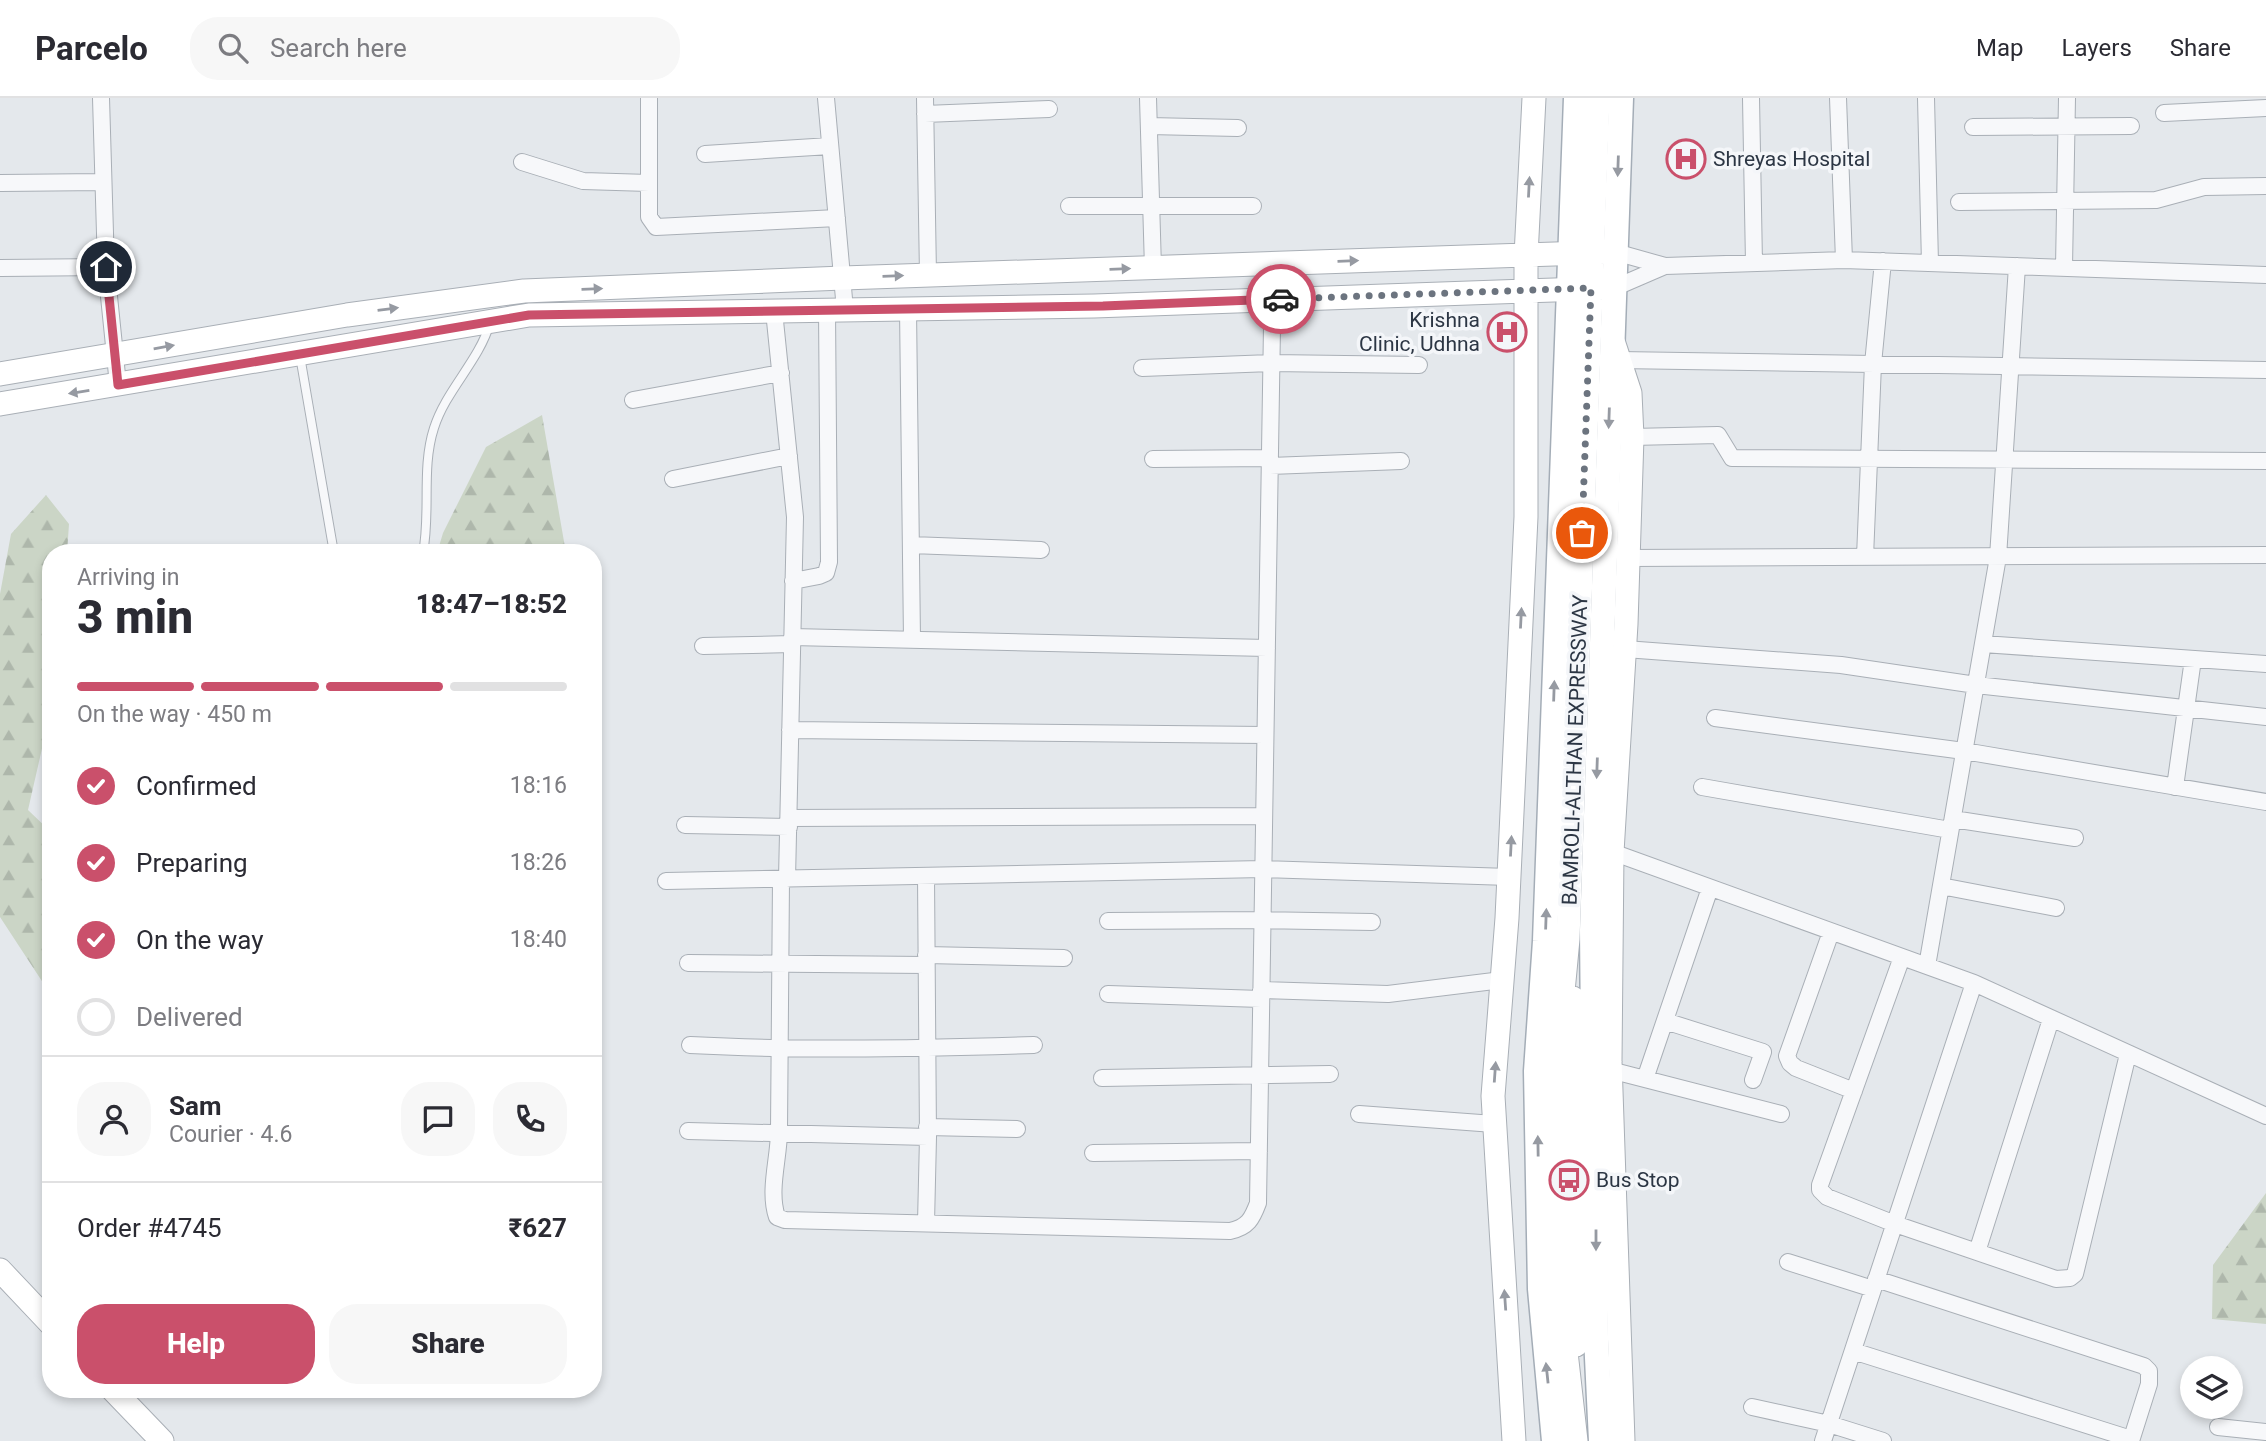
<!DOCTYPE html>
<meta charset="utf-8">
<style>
:root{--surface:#fff;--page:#f7f7f7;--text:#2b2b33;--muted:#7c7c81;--line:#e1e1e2;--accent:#ca506b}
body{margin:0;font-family:Roboto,sans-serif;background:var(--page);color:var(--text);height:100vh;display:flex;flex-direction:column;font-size:26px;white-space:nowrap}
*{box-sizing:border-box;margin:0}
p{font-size:23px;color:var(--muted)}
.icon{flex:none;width:38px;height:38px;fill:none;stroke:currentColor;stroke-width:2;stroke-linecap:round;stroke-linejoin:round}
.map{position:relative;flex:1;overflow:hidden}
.sheet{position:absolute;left:42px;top:446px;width:560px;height:854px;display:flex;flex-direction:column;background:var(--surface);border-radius:28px;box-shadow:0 4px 10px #0003}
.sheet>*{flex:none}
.tools{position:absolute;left:2180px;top:1258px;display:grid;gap:14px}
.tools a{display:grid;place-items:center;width:63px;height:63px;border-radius:50%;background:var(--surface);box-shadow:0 4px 10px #0003;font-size:35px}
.pin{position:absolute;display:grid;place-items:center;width:60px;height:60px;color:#fff;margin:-30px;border:4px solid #fff;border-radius:50%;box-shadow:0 2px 7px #0007}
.courier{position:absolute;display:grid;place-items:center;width:70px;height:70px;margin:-35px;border:5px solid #ca506b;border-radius:50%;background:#fff;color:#222;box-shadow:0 2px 9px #0007}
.headline em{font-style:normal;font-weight:800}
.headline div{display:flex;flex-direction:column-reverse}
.headline{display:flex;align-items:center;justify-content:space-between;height:119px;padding:0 35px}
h1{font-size:46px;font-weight:800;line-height:52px}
.bar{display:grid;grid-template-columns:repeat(4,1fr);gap:10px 7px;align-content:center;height:84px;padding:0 35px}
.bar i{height:9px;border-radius:5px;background:var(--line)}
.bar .on{background:var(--accent)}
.bar p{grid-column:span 4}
.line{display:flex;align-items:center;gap:18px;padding:0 35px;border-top:2px solid var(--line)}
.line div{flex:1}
.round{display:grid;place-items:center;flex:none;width:74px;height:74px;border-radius:28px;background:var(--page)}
ol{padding:0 35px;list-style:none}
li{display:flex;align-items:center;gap:21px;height:77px}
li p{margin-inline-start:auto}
li .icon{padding:7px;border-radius:50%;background:var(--accent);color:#fff;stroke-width:4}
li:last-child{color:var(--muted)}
li i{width:38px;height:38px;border:4px solid var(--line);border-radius:50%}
.button{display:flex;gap:14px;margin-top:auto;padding:14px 35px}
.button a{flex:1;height:80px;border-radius:28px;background:var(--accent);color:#fff;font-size:28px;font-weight:800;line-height:80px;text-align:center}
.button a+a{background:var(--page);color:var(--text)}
header{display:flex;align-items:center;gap:42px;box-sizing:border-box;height:98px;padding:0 35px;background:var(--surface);border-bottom:2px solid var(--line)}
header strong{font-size:33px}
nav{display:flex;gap:38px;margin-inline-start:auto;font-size:24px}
.search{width:490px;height:63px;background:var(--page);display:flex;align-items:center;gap:18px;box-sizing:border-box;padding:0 24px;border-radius:28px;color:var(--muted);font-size:26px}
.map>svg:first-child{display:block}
.forest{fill:url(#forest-firs)}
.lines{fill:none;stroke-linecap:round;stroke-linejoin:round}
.lane-casing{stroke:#a9afb6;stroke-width:10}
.street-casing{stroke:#a9afb6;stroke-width:18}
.secondary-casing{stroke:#a9afb6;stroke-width:25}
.primary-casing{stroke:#a4adb7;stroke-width:27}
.lane{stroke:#f7f8fa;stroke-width:8}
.street{stroke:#f7f8fa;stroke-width:16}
.secondary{stroke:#fff;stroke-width:23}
.primary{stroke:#fff;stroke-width:24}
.oneway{fill:#969aa2}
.done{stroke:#6c747f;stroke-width:7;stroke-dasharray:0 12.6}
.route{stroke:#ca506b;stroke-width:9}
.labels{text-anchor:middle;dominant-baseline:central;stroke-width:7;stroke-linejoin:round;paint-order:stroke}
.poi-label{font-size:21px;fill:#2c3644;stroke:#f4f6f9;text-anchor:start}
.street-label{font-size:21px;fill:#2c3644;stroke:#f4f6f9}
</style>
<header>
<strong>Parcelo</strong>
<div class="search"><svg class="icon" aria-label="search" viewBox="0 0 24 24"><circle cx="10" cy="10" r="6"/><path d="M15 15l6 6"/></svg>Search here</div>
<nav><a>Map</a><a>Layers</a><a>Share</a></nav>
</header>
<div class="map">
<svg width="2266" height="1343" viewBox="0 0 2266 1343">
<defs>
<pattern id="forest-firs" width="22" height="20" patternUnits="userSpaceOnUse" patternTransform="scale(1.75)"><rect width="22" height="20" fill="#cbd5c6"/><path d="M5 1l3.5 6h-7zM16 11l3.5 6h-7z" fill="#aeb7ab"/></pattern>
</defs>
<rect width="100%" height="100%" fill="#e4e8ec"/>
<!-- forest -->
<path class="forest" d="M542,317L566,455H437L443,435L486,349Z
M46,397L69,426L67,455H51V611L28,712L51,734V897L0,819V496L11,436Z
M2266,1095V1226L2212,1221L2213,1167Z"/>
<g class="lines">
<!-- lane casing -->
<g class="lane-casing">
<path id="lane" d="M300,258L334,455
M423,455C431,414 421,370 434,330C446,292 479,263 490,225"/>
</g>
<!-- street casing -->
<g class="street-casing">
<path id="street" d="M101,0L106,169L118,287
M649,0V119L656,129L837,120
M826,0L845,212
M925,0L928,177
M1148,0L1153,170
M1751,0L1754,165
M1838,0L1844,162
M1926,0L1930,165
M2164,15L2266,10
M925,16L1049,11
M1149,28L1238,30
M1973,29L2131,28
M705,56L830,48
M522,64L583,83L649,85
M0,85L103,84
M1959,104L2156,102L2204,89L2266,88
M1069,108H1253
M1615,154L1665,168L1844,162L2266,177
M2064,169L2067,0
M0,170L106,169
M1614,190L1665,168
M908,211L912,542
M774,213L795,419L787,781
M1619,262L2266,272
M1142,270L1271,265L1419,267
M633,302L781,275
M1632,339L1718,337L1732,360L2266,363
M1153,361L1270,360
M1270,368L1401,363
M673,381L789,358
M911,447L1041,452
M1865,459L1873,266L1883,163
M1628,460L2266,457
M793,483L819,478L826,475L829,464L827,212
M792,539L1267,550
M1983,546L2266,566
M703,548L792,546
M1625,551L1841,567L1976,587L2266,619
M1715,620L1964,653L2266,704
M790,632L1265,637
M1702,689L1950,732
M2175,689L2193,561
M789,720L1264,718
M1953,721L2075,740
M685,727L789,729
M1612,754L1974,885L2266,1018
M926,778L928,1039L926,1125
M781,781C780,865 779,949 779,1033C779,1060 768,1093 777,1119L785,1122L1230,1133C1248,1129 1252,1121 1258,1105L1273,166
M666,783L1263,771L1509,779
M1941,788L2056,810
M1108,823L1262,822L1372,824
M1831,834L1787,958L1790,965L1796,970L1854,993
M926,857L1064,860
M1902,859L1820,1087V1092L1827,1099L1895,1126L2056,1181L2070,1180L2075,1176L2128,956
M688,865L926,867
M1927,868L1998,459L2017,168
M1261,892L1388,896L1502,882
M1108,896L1261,901
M1665,923L1763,954L1753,982
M690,947C805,953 919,951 1034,947
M1610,972L1781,1016
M1102,980L1330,976
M1645,981L1710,790
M1359,1016L1494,1026
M927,1029L1017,1031
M688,1033L928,1039
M1093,1055L1259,1053
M1977,1154L2051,921
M1788,1164L1873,1191
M1876,1181L2144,1268L2149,1273V1286L2131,1343
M1853,1253L2131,1341
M1752,1309L1829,1326L1883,1343
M2218,1329L2266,1334
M1823,1343L1974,885"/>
</g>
<!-- secondary casing -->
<g class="secondary-casing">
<path id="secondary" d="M1614,246L1630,295L1632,339L1626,526L1612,754L1610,964L1623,1343
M0,276L347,217L524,193L843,180L1615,154
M0,306L529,217L1094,208L1614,190
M1573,900C1582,1015 1582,1132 1576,1247
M0,1172L51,1226
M113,1292L162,1343
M1514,1343L1493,998L1507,820L1526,419V158L1534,0
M1576,1343L1559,1192L1556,967L1568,841L1598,0"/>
</g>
<!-- primary casing -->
<g class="primary-casing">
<path id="primary" d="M1554,1343L1540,1191L1536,973L1545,843L1576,0
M1601,1343L1596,1239L1592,832L1621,0"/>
</g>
<!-- lane -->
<use href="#lane" class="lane"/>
<!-- street -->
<use href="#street" class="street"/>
<!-- secondary -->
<use href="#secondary" class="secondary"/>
<!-- primary -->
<use href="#primary" class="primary"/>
</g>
<!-- one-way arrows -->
<defs><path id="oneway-solid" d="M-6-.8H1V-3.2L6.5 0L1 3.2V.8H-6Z" transform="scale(1.75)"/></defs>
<g class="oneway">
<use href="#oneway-solid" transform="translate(1618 68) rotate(92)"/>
<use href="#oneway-solid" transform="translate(1529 89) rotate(-87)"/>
<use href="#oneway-solid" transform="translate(1348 163) rotate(-2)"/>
<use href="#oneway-solid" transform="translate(1120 171) rotate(-2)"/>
<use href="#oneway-solid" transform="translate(893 178) rotate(-2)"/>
<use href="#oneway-solid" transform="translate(592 191) rotate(-2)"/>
<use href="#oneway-solid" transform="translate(388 211) rotate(-7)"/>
<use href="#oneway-solid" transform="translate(164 249) rotate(-10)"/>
<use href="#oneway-solid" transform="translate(79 294) rotate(171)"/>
<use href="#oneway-solid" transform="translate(1609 320) rotate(92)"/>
<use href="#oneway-solid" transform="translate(1521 520) rotate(-87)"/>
<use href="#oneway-solid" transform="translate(1554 593) rotate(-88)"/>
<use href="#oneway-solid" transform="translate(1597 670) rotate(92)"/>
<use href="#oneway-solid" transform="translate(1511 748) rotate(-87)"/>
<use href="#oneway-solid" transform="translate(1546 821) rotate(-88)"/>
<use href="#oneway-solid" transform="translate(1495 974) rotate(-86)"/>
<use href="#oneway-solid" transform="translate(1538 1048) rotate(-91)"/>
<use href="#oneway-solid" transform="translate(1596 1142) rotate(90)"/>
<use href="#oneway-solid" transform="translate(1505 1202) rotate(-94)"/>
<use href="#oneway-solid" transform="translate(1547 1275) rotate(-96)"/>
</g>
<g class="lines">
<!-- done -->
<path class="done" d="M1281,201L1591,190L1582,435"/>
<!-- route -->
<path class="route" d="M106,169L118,287L529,217L1103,208L1281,201"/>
</g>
<!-- icons -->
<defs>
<g id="hospital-ring" transform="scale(2.0125)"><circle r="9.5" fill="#f4f6f9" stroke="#ca506b" stroke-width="1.5"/><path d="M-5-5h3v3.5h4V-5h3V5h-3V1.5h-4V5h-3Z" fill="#ca506b"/></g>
<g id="bus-ring" transform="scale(2.0125)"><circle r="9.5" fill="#f4f6f9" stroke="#ca506b" stroke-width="1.5"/><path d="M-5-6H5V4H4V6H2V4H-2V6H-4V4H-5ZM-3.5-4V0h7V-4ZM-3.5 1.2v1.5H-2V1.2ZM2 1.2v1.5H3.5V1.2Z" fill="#ca506b"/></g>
</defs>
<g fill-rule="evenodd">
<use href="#hospital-ring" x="1686" y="61"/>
<use href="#hospital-ring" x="1507" y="234"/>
<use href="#bus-ring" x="1569" y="1082"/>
</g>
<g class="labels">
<!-- poi labels -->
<g class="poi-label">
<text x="1713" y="61">Shreyas Hospital</text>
<text x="1480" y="222" text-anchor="end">Krishna<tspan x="1480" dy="24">Clinic, Udhna</tspan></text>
<text x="1596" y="1082">Bus Stop</text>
</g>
<!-- street labels -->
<g class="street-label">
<text transform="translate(1575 652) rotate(-88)">BAMROLI-ALTHAN EXPRESSWAY</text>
</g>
</g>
</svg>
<div class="tools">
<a><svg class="icon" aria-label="layers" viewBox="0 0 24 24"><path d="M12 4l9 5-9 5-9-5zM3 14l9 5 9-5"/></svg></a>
</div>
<div class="pin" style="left:1582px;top:435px;background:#ea580c"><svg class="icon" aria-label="bag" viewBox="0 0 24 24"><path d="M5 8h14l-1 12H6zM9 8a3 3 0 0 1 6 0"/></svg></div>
<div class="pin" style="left:106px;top:169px;background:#1f2937"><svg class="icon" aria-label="home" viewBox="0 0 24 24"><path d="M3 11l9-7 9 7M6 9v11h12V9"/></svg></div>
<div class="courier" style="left:1281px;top:201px"><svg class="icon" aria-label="car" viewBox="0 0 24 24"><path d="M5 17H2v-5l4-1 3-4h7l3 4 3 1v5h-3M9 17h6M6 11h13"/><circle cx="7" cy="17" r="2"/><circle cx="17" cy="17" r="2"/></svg></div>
<section class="sheet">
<div class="headline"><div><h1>3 min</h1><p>Arriving in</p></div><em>18:47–18:52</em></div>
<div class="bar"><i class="on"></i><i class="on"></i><i class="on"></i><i></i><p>On the way · 450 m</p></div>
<ol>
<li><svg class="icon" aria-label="check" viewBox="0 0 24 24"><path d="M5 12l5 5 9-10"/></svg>Confirmed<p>18:16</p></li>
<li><svg class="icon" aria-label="check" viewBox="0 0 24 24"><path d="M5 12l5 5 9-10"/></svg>Preparing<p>18:26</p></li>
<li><svg class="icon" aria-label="check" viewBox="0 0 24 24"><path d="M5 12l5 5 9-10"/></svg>On the way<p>18:40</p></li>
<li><i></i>Delivered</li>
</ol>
<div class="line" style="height:126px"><a class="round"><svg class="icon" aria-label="person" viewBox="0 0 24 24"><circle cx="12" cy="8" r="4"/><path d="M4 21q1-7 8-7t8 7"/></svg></a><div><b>Sam</b><p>Courier · 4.6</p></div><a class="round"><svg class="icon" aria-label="chat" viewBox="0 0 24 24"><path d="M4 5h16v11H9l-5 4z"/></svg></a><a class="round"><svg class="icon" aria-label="phone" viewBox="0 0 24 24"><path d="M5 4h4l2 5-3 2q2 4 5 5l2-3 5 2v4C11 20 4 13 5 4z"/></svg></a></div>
<div class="line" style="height:91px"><div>Order #4745</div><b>₹627</b></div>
<div class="button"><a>Help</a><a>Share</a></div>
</section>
</div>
